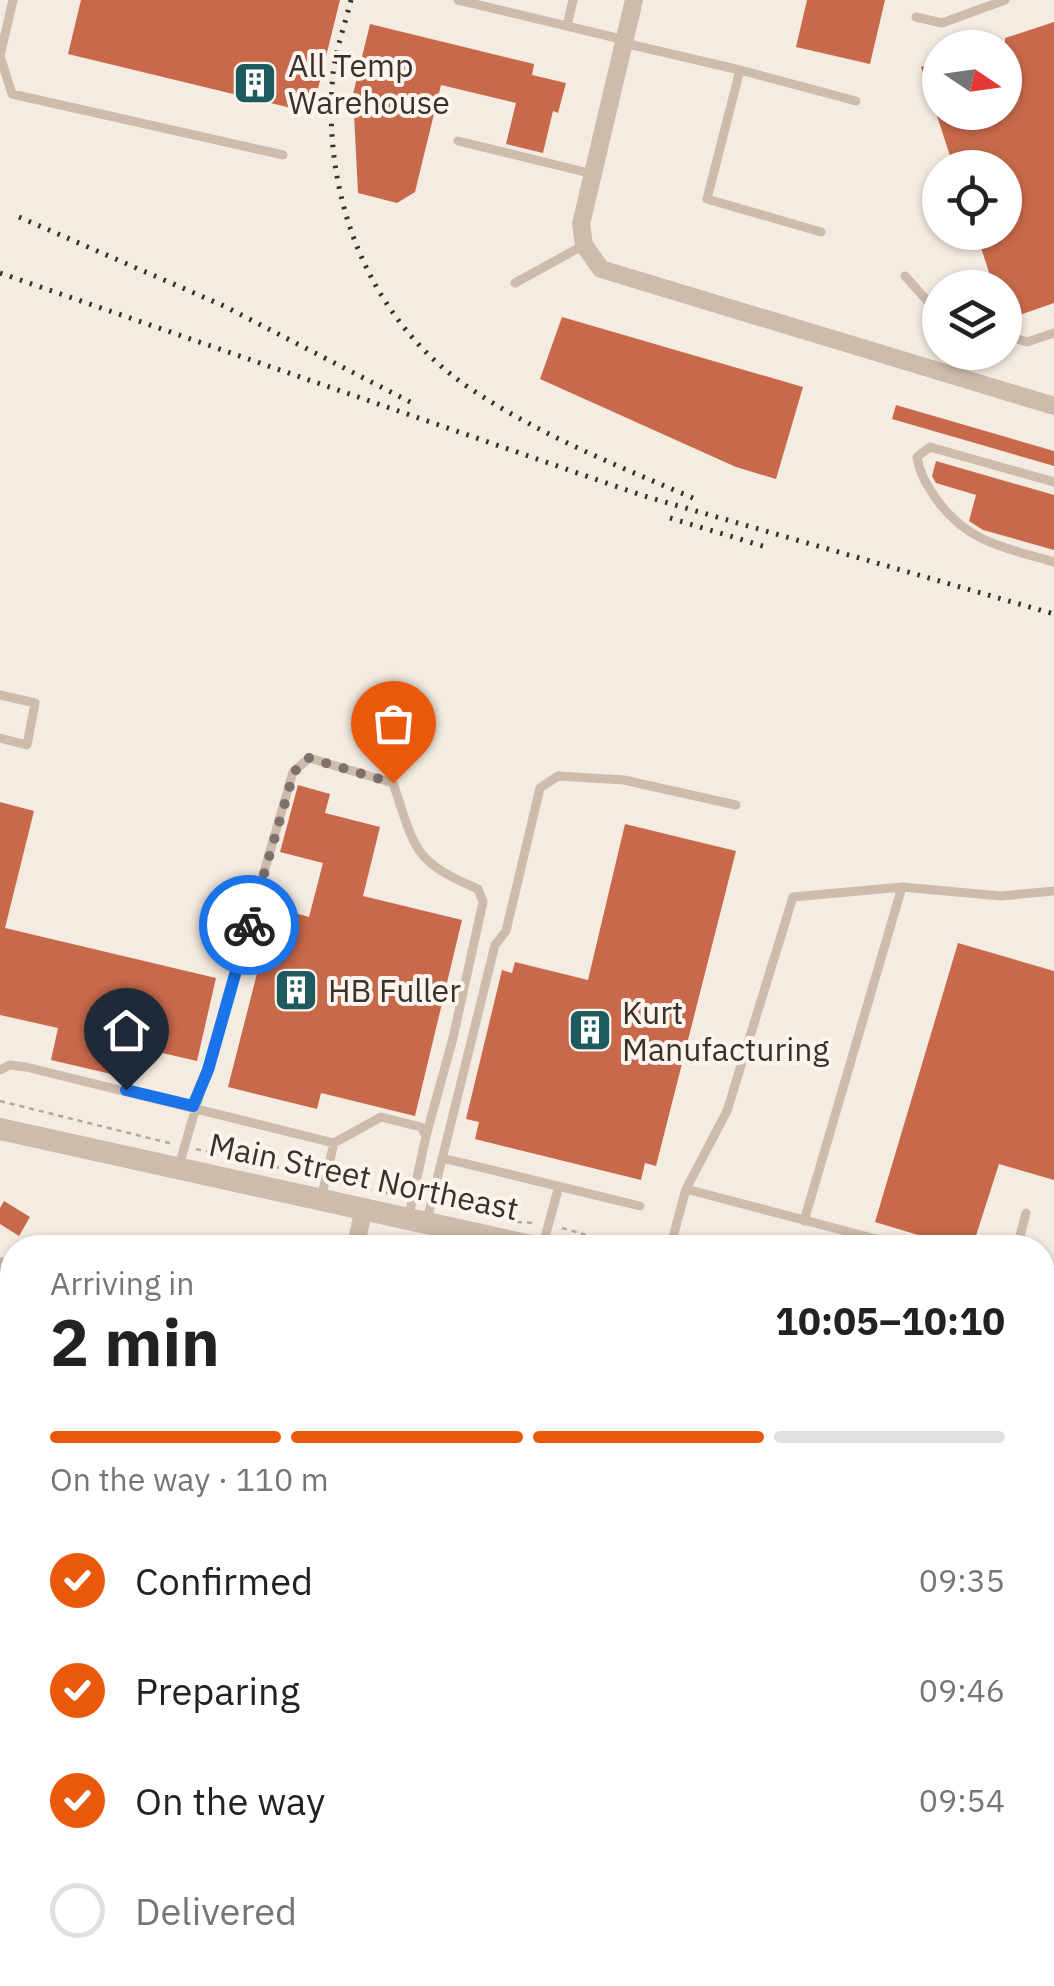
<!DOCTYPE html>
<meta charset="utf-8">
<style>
:root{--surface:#fff;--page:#f2f2f2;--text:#222;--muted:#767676;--line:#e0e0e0;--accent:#ea580c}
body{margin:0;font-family:"IBM Plex Sans",sans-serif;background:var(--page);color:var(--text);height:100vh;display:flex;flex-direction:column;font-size:38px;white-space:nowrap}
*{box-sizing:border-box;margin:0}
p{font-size:32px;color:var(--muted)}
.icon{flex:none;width:55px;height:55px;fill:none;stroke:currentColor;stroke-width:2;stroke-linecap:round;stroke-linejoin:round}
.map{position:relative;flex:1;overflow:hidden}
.panel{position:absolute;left:0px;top:1235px;width:1055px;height:752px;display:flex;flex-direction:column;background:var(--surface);border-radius:40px 40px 0 0;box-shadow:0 2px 8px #0004}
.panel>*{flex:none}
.needle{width:65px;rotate:103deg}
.buttons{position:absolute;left:922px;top:30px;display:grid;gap:20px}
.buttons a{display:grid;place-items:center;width:100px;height:100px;border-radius:50%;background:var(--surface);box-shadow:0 2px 8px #0004;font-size:50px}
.pin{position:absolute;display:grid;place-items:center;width:85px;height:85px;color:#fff;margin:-102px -42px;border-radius:50% 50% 50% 0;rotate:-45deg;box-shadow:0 0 10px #0007}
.pin .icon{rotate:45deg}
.courier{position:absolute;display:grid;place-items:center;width:100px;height:100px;margin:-50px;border:8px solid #1a73e8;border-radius:50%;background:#fff;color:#222;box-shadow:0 2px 12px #0007}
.head em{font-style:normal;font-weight:700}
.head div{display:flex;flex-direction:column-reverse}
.head{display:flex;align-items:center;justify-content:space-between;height:170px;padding:0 50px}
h1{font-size:65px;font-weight:700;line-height:75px}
.bar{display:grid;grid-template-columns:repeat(4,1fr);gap:15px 10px;align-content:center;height:120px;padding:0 50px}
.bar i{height:12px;border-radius:8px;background:var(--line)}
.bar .on{background:var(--accent)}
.bar p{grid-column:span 4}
ol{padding:0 50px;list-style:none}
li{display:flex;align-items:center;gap:30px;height:110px}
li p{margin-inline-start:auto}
li .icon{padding:10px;border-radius:50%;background:var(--accent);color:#fff;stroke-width:4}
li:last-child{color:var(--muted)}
li i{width:55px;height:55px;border:5px solid var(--line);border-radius:50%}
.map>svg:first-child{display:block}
.green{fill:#b8c4a0}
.building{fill:#c8694b}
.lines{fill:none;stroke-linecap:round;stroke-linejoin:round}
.path{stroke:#b9a596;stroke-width:2.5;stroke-dasharray:5 5;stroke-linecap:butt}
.service{stroke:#cdbbac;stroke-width:9}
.minor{stroke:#cdbbac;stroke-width:18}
.tertiary{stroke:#cdbbac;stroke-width:22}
.rail{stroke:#3b302b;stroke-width:5;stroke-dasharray:2.5 8;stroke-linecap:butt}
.done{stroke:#7c716b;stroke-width:10;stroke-dasharray:0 18}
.route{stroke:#1a73e8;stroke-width:12}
.labels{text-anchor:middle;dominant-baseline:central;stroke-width:8;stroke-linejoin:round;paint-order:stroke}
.poi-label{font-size:32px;fill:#3b302b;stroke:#fbf5ee;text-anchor:start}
.street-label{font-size:32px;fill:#3b302b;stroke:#fbf5ee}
</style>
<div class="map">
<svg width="1054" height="1986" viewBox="0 0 1054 1986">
<rect width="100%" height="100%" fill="#f4ebe1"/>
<!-- green -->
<path class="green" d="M0,1486L12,1487V1618L0,1615Z"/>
<!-- building -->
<path class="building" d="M81,0H340L312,113L68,54Z
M807,0H885L870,64L796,47Z
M1054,22V303L1005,320V288H994L976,232H1005V168H954L921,67L940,60V112H1005V38Z
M370,24L534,64L532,75L566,83L558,113L553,111L543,153L506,144L516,103L441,85L415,192L397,203L358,193L353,94Z
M562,317L803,387L776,479L736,467L540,379Z
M896,405L1054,451V466L892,419Z
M936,461L1054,495V550L983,530L969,521L976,495L936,483L932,476Z
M298,785L330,794L325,813L380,827L363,896L462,920L415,1116L321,1093L317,1109L228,1087L274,907L309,917L323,863L280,852Z
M0,802L34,811L5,928L216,978L197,1061L128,1045L124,1062L114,1060L111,1074L51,1060L58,1028L0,1015Z
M625,824L736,851L656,1166L645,1163L641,1180L475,1139L479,1122L466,1119L502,970L512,973L515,962L588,980Z
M958,943L1054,971V1180L999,1164L972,1248H961L875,1222Z
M4,1201L30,1217L19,1236L0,1224V1208Z
M0,1320L12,1330V1375L0,1354Z
M1042,1634H1046L1054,1662V1691L1042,1694Z"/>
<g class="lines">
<!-- path -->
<path class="path" d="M0,1101L173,1144
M196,1149L315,1176
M337,1182L402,1196
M444,1205L466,1211
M517,1222L534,1223
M562,1228L614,1243L642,1248
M457,1986L459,1975"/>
<!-- service -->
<path class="service" d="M13,0L0,56L12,94L283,155
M458,0L625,40
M916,17L942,23L1005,0
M567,26L573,0
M624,43L740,70L707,199L821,232
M740,70L856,101
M458,141L593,174
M905,276L940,315
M515,283L584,245
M1005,335L1027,342L1054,333
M1054,482L930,447L917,457C920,475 927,485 937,500C968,543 1006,548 1054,562
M0,695L35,703L27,745L0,738
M0,1070L10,1065L26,1067L334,1143L381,1117L421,1127L426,1136L409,1215
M442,1158L640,1206
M178,1169L293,772L309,758L393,783C415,847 411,861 478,889L483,902L453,1038L426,1136
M686,1189L895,1244L894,1248
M321,1199L334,1143
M427,1220L495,945L506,931L540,788L558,776L624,780L736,805
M804,1221L902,887
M542,1248L559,1186
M670,1248L686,1189L727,1111L793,897L902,887L1001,896L1054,891
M1017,1248L1026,1213
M1042,1281L1054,1283
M1,1841L12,1784
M0,1929L12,1932
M191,1975L232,1986
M332,1986L334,1975"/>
<!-- minor -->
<path class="minor" d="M634,0L581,224L584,245L601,269L1054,406
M355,1248L364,1209
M0,1266L12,1278
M0,1623L12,1626
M1042,1738L1054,1734
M0,1840L12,1843
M1042,1960L1054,1957
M583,1975L630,1986
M940,1986L982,1975"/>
<!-- tertiary -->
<path class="tertiary" d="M0,1129L540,1248
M1042,1355L1054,1357
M479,1986L482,1975"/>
<!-- rail -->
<path class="rail" d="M351,0C345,24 336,49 333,74C321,196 369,323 474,391C542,436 618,466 693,498
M19,217L224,306L416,405
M0,273L644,496L1054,614
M670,518L766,547"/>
</g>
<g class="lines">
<!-- done -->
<path class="done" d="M249,925L294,772L309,758L393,783"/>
<!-- route -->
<path class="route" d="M126,1090L193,1106L208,1070L249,925"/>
</g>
<!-- icons -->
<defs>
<g id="building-square" transform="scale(2.25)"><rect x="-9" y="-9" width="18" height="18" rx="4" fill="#1f5a5e" stroke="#fbf5ee"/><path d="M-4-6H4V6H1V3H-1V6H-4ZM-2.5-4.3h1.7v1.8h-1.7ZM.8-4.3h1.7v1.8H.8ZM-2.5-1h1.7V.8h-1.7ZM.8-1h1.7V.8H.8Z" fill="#fff"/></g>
</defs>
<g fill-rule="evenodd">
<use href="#building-square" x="255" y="83"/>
<use href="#building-square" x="296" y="990"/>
<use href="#building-square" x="590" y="1030"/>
</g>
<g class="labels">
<!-- poi labels -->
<g class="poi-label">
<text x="288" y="65">All Temp<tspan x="288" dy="37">Warehouse</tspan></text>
<text x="328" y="990">HB Fuller</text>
<text x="622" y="1012">Kurt<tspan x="622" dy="37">Manufacturing</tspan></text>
</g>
<!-- street labels -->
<g class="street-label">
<text transform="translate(364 1176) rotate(12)">Main Street Northeast</text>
</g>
</g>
</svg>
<div class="buttons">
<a><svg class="needle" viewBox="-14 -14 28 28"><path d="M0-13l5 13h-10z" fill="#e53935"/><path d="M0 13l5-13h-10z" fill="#767676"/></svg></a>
<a><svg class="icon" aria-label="locate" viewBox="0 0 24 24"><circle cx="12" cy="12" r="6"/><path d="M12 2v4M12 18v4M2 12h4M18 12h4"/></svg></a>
<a><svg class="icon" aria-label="layers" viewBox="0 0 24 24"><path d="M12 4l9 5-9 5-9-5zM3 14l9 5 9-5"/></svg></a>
</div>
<div class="pin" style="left:393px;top:783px;background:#ea580c"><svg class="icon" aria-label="bag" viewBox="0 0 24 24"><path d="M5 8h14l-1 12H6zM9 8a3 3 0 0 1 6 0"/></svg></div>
<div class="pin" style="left:126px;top:1090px;background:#1f2937"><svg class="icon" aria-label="home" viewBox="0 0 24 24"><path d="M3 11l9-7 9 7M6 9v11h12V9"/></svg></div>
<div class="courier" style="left:249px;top:925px"><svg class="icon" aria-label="bike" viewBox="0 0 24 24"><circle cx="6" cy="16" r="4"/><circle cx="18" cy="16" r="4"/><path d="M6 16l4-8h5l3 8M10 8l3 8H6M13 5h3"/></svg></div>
<section class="panel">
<div class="head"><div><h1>2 min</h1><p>Arriving in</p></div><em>10:05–10:10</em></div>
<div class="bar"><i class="on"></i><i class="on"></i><i class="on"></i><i></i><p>On the way · 110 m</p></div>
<ol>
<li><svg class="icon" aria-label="check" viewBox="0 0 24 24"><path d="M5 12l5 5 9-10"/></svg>Confirmed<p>09:35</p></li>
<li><svg class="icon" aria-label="check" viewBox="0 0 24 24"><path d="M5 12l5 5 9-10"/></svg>Preparing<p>09:46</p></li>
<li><svg class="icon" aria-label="check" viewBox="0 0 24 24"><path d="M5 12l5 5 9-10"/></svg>On the way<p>09:54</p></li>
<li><i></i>Delivered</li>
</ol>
</section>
</div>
